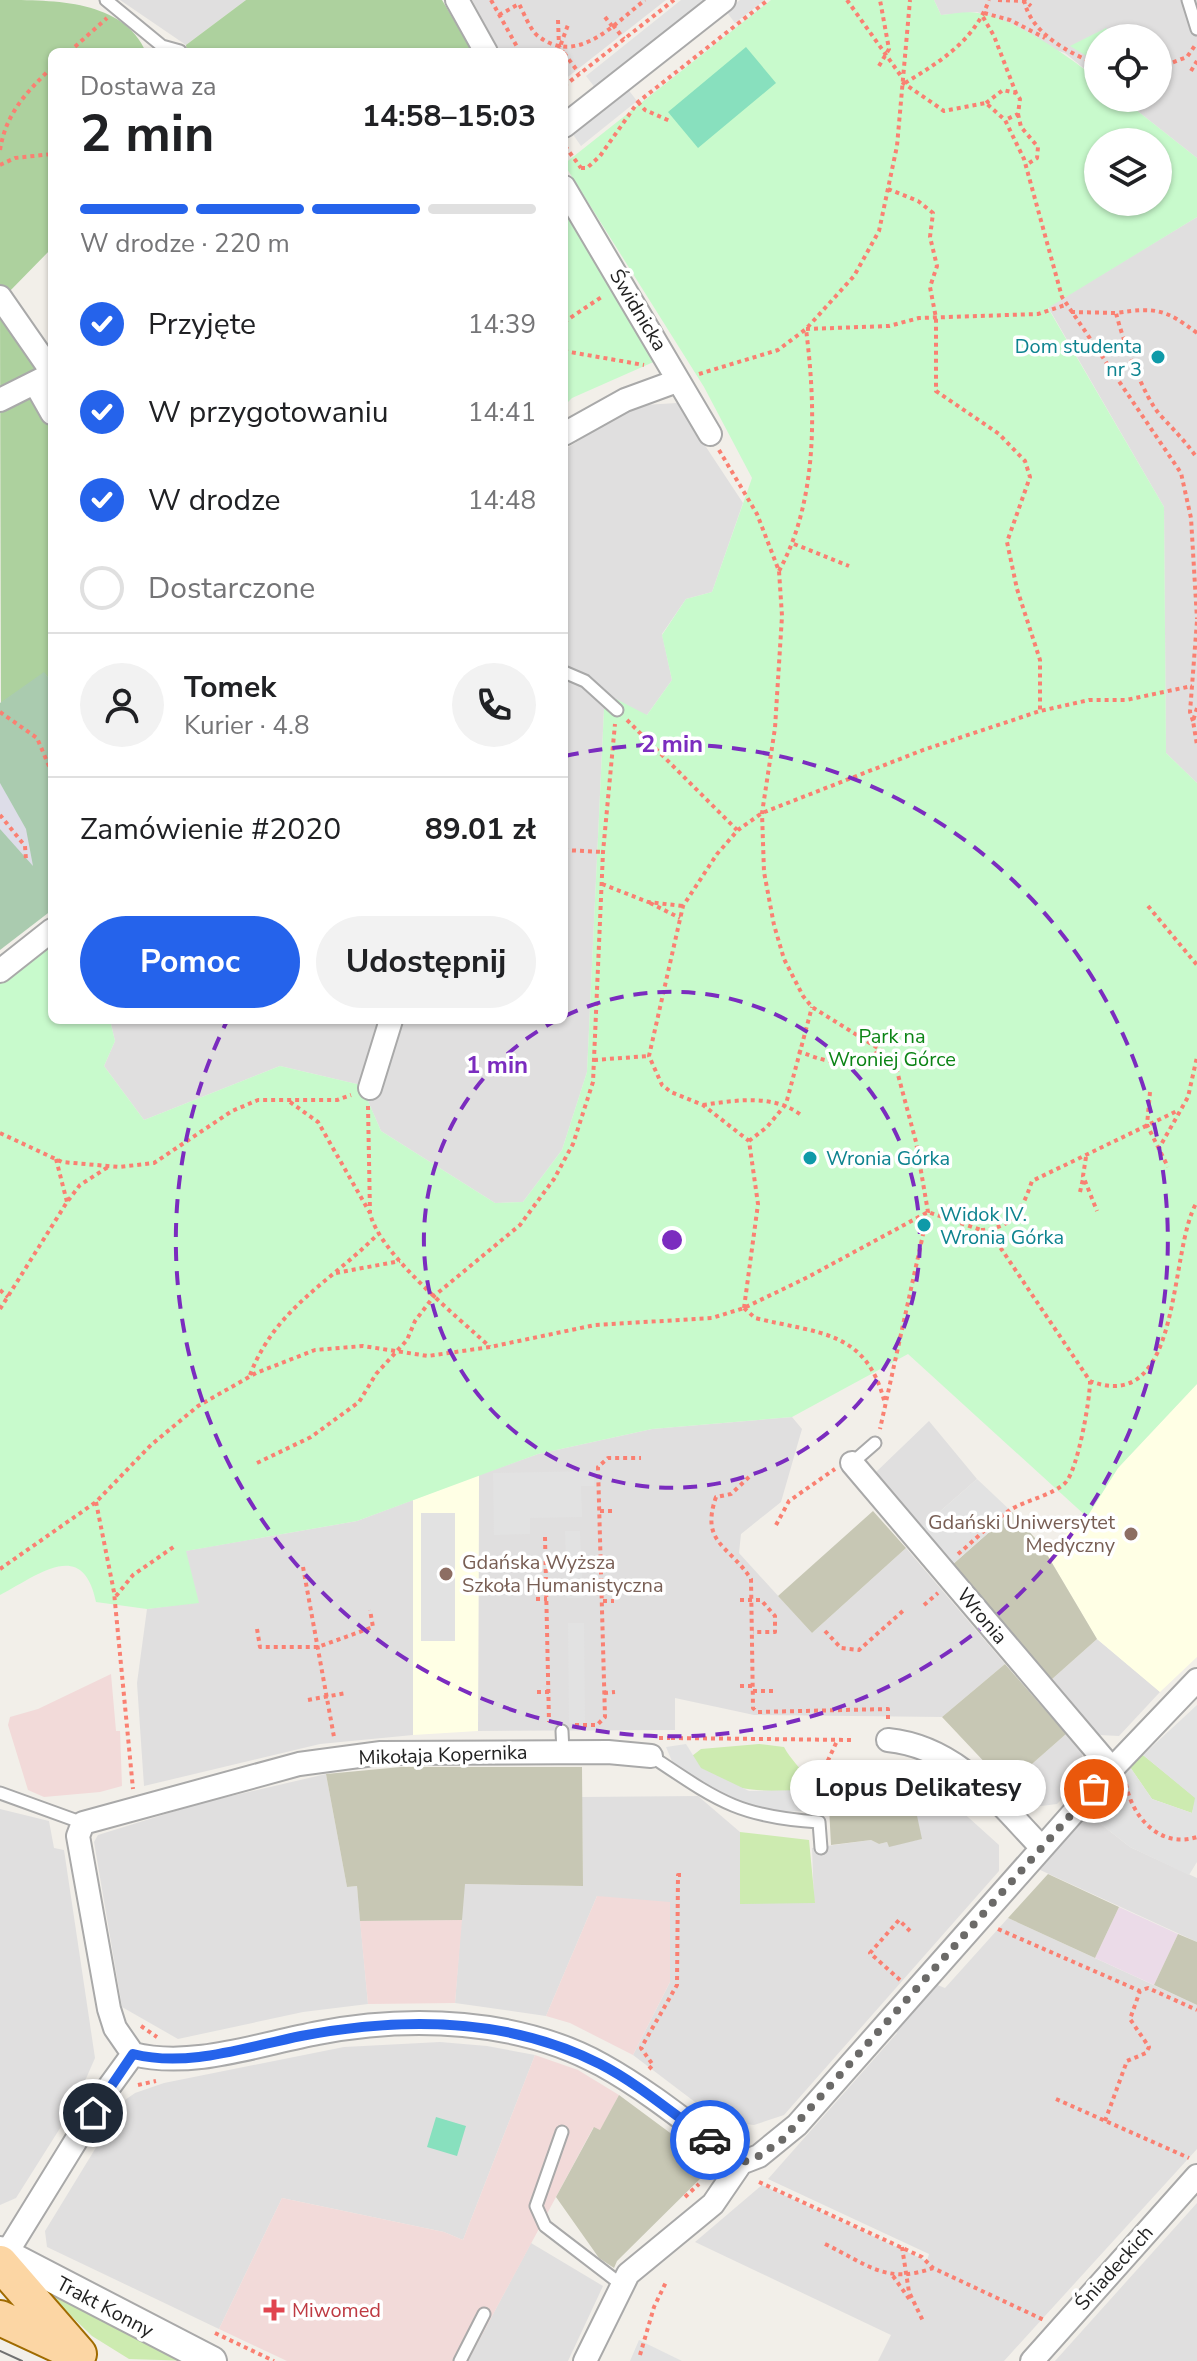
<!DOCTYPE html>
<html lang="pl">
<meta charset="utf-8">
<style>
:root{--surface:#fff;--page:#f2f2f2;--text:#202124;--muted:#757577;--line:#e0e0e0;--accent:#2563eb}
body{margin:0;font-family:"Nunito Sans",sans-serif;background:var(--page);color:var(--text);height:100vh;display:flex;flex-direction:column;font-size:30px;white-space:nowrap}
*{box-sizing:border-box;margin:0}
p{font-size:26px;color:var(--muted)}
.icon{flex:none;width:44px;height:44px;fill:none;stroke:currentColor;stroke-width:2;stroke-linecap:round;stroke-linejoin:round}
.map{position:relative;flex:1;overflow:hidden}
.details{position:absolute;left:48px;top:48px;width:520px;height:976px;display:flex;flex-direction:column;background:var(--surface);border-radius:12px;box-shadow:0 2px 6px #0004}
.details>*{flex:none}
.fabs{position:absolute;left:1084px;top:24px;display:grid;gap:16px}
.fabs a{display:grid;place-items:center;width:88px;height:88px;border-radius:50%;background:var(--surface);box-shadow:0 2px 6px #0004;font-size:40px}
.pin{position:absolute;display:grid;place-items:center;width:68px;height:68px;color:#fff;margin:-34px;border:4px solid #fff;border-radius:50%;box-shadow:0 2px 8px #0007}
.courier{position:absolute;display:grid;place-items:center;width:80px;height:80px;margin:-40px;border:6px solid #2563eb;border-radius:50%;background:#fff;color:#222;box-shadow:0 2px 10px #0007}
.bubble{position:absolute;height:56px;border-radius:28px;background:var(--surface);box-shadow:0 2px 6px #0004;font-size:26px;font-weight:700;line-height:56px;text-align:center}
.summary em{font-style:normal;font-weight:700}
.summary div{display:flex;flex-direction:column-reverse}
.summary{display:flex;align-items:center;justify-content:space-between;height:136px;padding:0 32px}
h1{font-size:52px;font-weight:700;line-height:60px}
.bar{display:grid;grid-template-columns:repeat(4,1fr);gap:12px 8px;align-content:center;height:96px;padding:0 32px}
.bar i{height:10px;border-radius:6px;background:var(--line)}
.bar .active{background:var(--accent)}
.bar p{grid-column:span 4}
.line{display:flex;align-items:center;gap:20px;padding:0 32px;border-top:2px solid var(--line)}
.line div{flex:1}
.round{display:grid;place-items:center;flex:none;width:84px;height:84px;border-radius:42px;background:var(--page)}
ol{padding:0 32px;list-style:none}
li{display:flex;align-items:center;gap:24px;height:88px}
li p{margin-inline-start:auto}
li .icon{padding:8px;border-radius:50%;background:var(--accent);color:#fff;stroke-width:4}
li:last-child{color:var(--muted)}
li i{width:44px;height:44px;border:4px solid var(--line);border-radius:50%}
.cta{display:flex;gap:16px;margin-top:auto;padding:16px 32px}
.cta a{flex:1;height:92px;border-radius:48px;background:var(--accent);color:#fff;font-size:32px;font-weight:700;line-height:92px;text-align:center}
.cta a+a{background:var(--page);color:var(--text)}
.map>svg:first-child{display:block}
.residential{fill:#e0dfdf}
.commercial{fill:#f2dad9}
.industrial{fill:#ebdbe8}
.education{fill:#ffffe5}
.construction{fill:#c7c7b4}
.grass{fill:#cdebb0}
.forest{fill:#add19e}
.cemetery{fill:#aacbaf}
.park{fill:#c8facc;fill-rule:evenodd}
.pitch{fill:#88e0be}
.parking{fill:#e2e2e2}
.plaza{fill:#dddde8}
.lines{fill:none;stroke-linecap:round;stroke-linejoin:round}
.service-casing{stroke:#a9a9a9;stroke-width:15}
.minor-casing{stroke:#a9a9a9;stroke-width:26}
.tertiary-casing{stroke:#a9a9a9;stroke-width:32}
.primary-casing{stroke:#a06b00;stroke-width:38}
.path{stroke:#fa8072;stroke-width:4;stroke-dasharray:4 4;stroke-linecap:butt}
.service{stroke:#fff;stroke-width:11}
.minor{stroke:#fff;stroke-width:22}
.tertiary{stroke:#fff;stroke-width:28}
.primary{stroke:#fcd6a4;stroke-width:34}
.tram{stroke:#707070;stroke-width:2}
.done{stroke:#6b6a68;stroke-width:8;stroke-dasharray:0 14.4}
.route{stroke:#2563eb;stroke-width:10}
.ring{fill:none;stroke:#7b2cbf;stroke-width:4;stroke-dasharray:14 10}
.culture-dot{fill:#0f9aa8;stroke:#fff;stroke-width:3}
.education-dot{fill:#8d6e63;stroke:#fff;stroke-width:3}
.health-dot{fill:#e0444e;stroke:#fff;stroke-width:3}
.labels{text-anchor:middle;dominant-baseline:central;stroke-width:7;stroke-linejoin:round;paint-order:stroke}
.street-label{font-size:20px;fill:#222;stroke:#fff}
.culture-label{font-size:20px;fill:#0d838f;stroke:#fff;text-anchor:start}
.park-label{font-size:20px;fill:#0c8416;stroke:#fff}
.education-label{font-size:20px;fill:#785e54;stroke:#fff;text-anchor:end}
.health-label{font-size:20px;fill:#be3a42;stroke:#fff;text-anchor:start}
.centre{fill:#7b2cbf;stroke:#fff;stroke-width:4}
.ring-label{font-size:24px;text-anchor:middle;font-weight:bold;fill:#7b2cbf;stroke:#fff;stroke-width:7;stroke-linejoin:round;paint-order:stroke}
</style>
<div class="map">
<svg width="1197" height="2361" viewBox="0 0 1197 2361">
<rect width="100%" height="100%" fill="#f2efe9"/>
<!-- residential -->
<path class="residential" d="M120,0H246L186,45Z
M472,0H666L564,80V52H500Z
M934,0H1197V158L1121,98H1158V38H1098V80L1065,53L1049,48L1014,25L977,12L941,15Z
M1197,217V783L1166,753L1164,507L1048,307Z
M677,403L743,503L712,592L686,599L662,634L672,680L647,715L604,709L587,1072L562,1150L523,1202L495,1203L381,1131L361,1085L280,1066L144,1120L104,1066L115,1041L110,1020H564V450L614,418L644,405Z
M792,1417L802,1429L781,1502L741,1534L739,1553L812,1633L906,1548L1005,1664L942,1717L754,1715L675,1698V1730L478,1731L479,1475L538,1454L652,1429Z
M929,1421L977,1479L920,1529L874,1474Z
M413,1500V1735L320,1744L144,1786L137,1683L147,1609L198,1602L185,1551L357,1521Z
M1097,1639L1160,1692L1119,1736L1099,1735L1051,1680Z
M1066,1734L1082,1753L1083,1777L1057,1804L1033,1807L1007,1786Z
M326,1774L347,1887L357,1886L368,2004L303,2012L178,2039L122,2007L94,1842L98,1835L201,1803Z
M902,1775L938,1790L999,1845V1871L784,2115L754,2125L720,2121L633,2055L670,1982L597,1896L546,2016L455,2003L464,1884L583,1886L582,1797L698,1796L740,1832V1903H814L812,1848L871,1840L879,1844L887,1842L889,1846L921,1839L913,1797Z
M0,1809L49,1821L54,1848L64,1850L95,2058L74,2106L16,2198L0,2205Z
M1088,1814L1130,1847L1197,1878V1942L1038,1869Z
M1008,1918L1197,2005V2149L1004,2361H878L891,2335L695,2242L762,2185L927,2261L929,2254L768,2179L897,2033L895,2030L935,1984L945,1988Z
M440,2042L487,2046L535,2055L463,2240L444,2232L282,2198L219,2329L47,2247L45,2231L125,2100L135,2093L164,2083L344,2047Z
M1197,2203V2361H1055Z
M531,2243L603,2286L568,2361H468Z"/>
<!-- commercial -->
<path class="commercial" d="M111,1674L116,1731H120L122,1786L100,1792L44,1797L28,1790L8,1725L10,1717L38,1709Z
M597,1896L670,1902V1982L633,2055L570,2023L546,2016Z
M462,1920L455,2003L368,2004L360,1921Z
M535,2055L578,2070L619,2095L600,2131L593,2128L468,2361H287L219,2329L282,2198L444,2232L463,2240Z"/>
<!-- industrial -->
<path class="industrial" d="M1119,1907L1178,1934L1154,1985L1095,1958Z"/>
<!-- education -->
<path class="education" d="M1197,1384V1657L1160,1692L1097,1639L1045,1551L1087,1517L1118,1468Z
M479,1475L478,1731L413,1735V1500Z"/>
<!-- construction -->
<path class="construction" d="M873,1511L906,1548L812,1633L778,1596Z
M1012,1512L1042,1546L1097,1639L1051,1680L952,1565Z
M1005,1664L1066,1734L1007,1786L942,1717Z
M401,1767H582L583,1886L465,1884L462,1920L360,1921L357,1886L347,1887L326,1774Z
M827,1769H864L902,1775L913,1797L922,1839L889,1847L887,1842L879,1844L871,1840L831,1845Z
M1048,1874L1119,1907L1095,1958L1008,1918Z
M1178,1934L1197,1942V2005L1154,1985Z
M619,2095L708,2161L709,2170L617,2261L614,2268L599,2258L556,2197L594,2127L600,2130Z"/>
<!-- grass -->
<path class="grass" d="M759,1744L784,1747C792,1763 807,1771 810,1790C777,1792 706,1795 692,1756L701,1749Z
M1143,1755L1196,1798L1192,1813L1152,1799L1130,1767Z
M740,1832L809,1840L815,1903L740,1904Z
M33,2279L193,2361L129,2359L92,2336Z"/>
<!-- forest -->
<path class="forest" d="M0,0C56,0 123,0 146,52H52V248L6,295L0,289Z
M246,0H442L473,52H187L186,45Z
M0,305L42,362L27,389L52,431V682L44,673L1,703Z"/>
<!-- cemetery -->
<path class="cemetery" d="M44,672L52,682V910L0,950V703Z"/>
<!-- park -->
<path class="park" d="M771,0H934L941,15C953,14 967,11 978,13C1014,18 1070,57 1098,80V98H1121L1197,158V217L1048,308L1164,507L1166,753L1197,783V1384L1118,1468L1087,1517L908,1354L792,1417L652,1429L538,1454L357,1521L186,1551L199,1603L147,1609L96,1602C83,1537 38,1575 0,1595V983L52,938V1020H110L115,1041L104,1066L144,1120L280,1066L361,1085L381,1131L495,1203L523,1202L562,1150L587,1072L604,709L616,699L647,715L672,680L662,635L686,599L712,592L752,478L704,387L564,164ZM1098,142H1158V202H1098Z
M1106,28L1117,38H1098V63L1070,46Z
M564,207L658,360L572,398L564,406Z"/>
<!-- pitch -->
<path class="pitch" d="M746,47L776,83L698,148L668,112Z
M436,2117L466,2126L457,2156L427,2147Z"/>
<!-- parking -->
<path class="parking" d="M681,0H707L596,89L586,76Z
M740,0H765L735,23L726,11Z
M627,88L637,101L581,146L572,133Z
M594,1471V1486H581L582,1517L530,1518V1534L494,1535L493,1473Z
M977,1479L1012,1512L952,1565L920,1529Z
M421,1513H455V1641H421Z
M565,1531H580L583,1598H567Z
M568,1623H584L585,1723H569Z
M1197,1705V1862L1189,1875L1130,1847L1088,1814L1130,1767L1152,1799L1192,1813L1195,1798L1143,1755Z
M686,1744L701,1768L749,1791L807,1790L806,1811L774,1812L734,1806L674,1766L666,1747Z
M639,2340L682,2361H630Z"/>
<!-- plaza -->
<path class="plaza" d="M0,783L26,829L33,866L0,829Z"/>
<g class="lines">
<!-- service casing -->
<g class="service-casing">
<path id="service" d="M106,0L162,46L180,51
M1188,0L1197,29
M564,672L585,681L617,710
M852,1463L875,1443
M562,1731L563,1752
M651,1756C717,1800 738,1817 819,1822L821,1848
M0,1793L83,1823
M562,2132L536,2206L545,2226L622,2285
M460,2361L484,2314"/>
</g>
<!-- minor casing -->
<g class="minor-casing">
<path id="minor" d="M457,0L486,52
M564,126L724,0
M564,187L710,434
M0,297L52,372
M35,383L52,413
M0,400L52,374
M564,434L625,400L677,381
M0,971L52,930
M370,1088L391,1020
M852,1463L1112,1769
M888,1740C957,1747 997,1801 1042,1848
M133,2054L115,2028L109,2009L78,1836L83,1823L299,1764L381,1753L608,1752L651,1756
M6,2254L109,2087L133,2054C192,2069 259,2044 318,2033C410,2015 519,2019 602,2065C651,2092 696,2130 741,2163
M585,2361L628,2274L713,2204L741,2163L759,2156L797,2125L1112,1769L1197,1680
M1032,2361L1197,2176"/>
</g>
<!-- tertiary casing -->
<g class="tertiary-casing">
<path id="tertiary" d="M0,2251L212,2361"/>
</g>
<!-- primary casing -->
<g class="primary-casing">
<path id="primary" d="M0,2263L79,2354
M0,2318L69,2350"/>
</g>
<!-- path -->
<path class="path" d="M491,0L520,52
M847,0L901,76
M998,0L1025,1L1031,6
M1024,0C1031,34 1068,52 1098,65
M984,13L1010,20L1045,38
M499,15L519,4C524,13 530,30 538,36C578,67 615,23 645,0
M605,17L612,26
M983,17L994,36L1016,93
M558,20L559,46L563,52
M613,25L624,39
M195,51L248,52
M69,52L107,18
M558,52L569,22
M564,53L579,73
M879,66L889,49L880,0
M1158,68L1187,57L1196,44
M1191,71L1197,61
M902,82L944,111L986,103L1005,120L1024,159L1062,297L1181,473L1191,518L1197,619
M905,83C941,61 974,41 989,0
M564,86L674,0
M638,102L645,110L670,121
M986,103L1003,90L1016,93L1020,99L1018,114L1005,120
M1018,114L1021,127L1038,147L1037,158L1026,165
M565,146L581,168
M0,150C6,113 26,93 52,67
M0,165L15,158L52,154
M581,168H587L600,156L638,102L768,0
M888,189L918,201L933,213L930,237L937,266L930,287L936,318V391L999,434L1025,461L1030,477L1007,542L1017,589L1040,660V711
M1071,312L1116,313
M564,322L603,296
M806,329L889,326L919,318L1038,314L1065,305
M1197,333C1165,309 1156,307 1116,313C1122,338 1144,398 1161,416C1174,430 1186,442 1197,458
M564,351L644,365
M699,374L778,350L806,329L854,276L879,231L897,146L910,0
M719,450L757,514L779,571L782,616L775,728L762,813L764,872L774,925L784,959L803,996L812,1007L881,1050L897,1071L916,1142L928,1212L880,1429
M794,544L849,566
M779,571C818,500 816,408 806,329
M1197,708L1193,721L1197,745
M0,712L37,738L52,773
M627,720L737,830
M1193,721L1190,712L1197,621
M0,815L25,846L26,860
M564,850L603,852
M602,884L648,902L683,906
M650,903L680,918
M1148,906L1197,965
M798,1051C829,1063 852,1070 881,1050
M594,1060L649,1056
M1150,1092L1147,1125L1168,1167
M290,1102L318,1122L370,1213C379,1254 458,1317 490,1347
M703,1105C736,1100 774,1094 801,1115
M368,1106L370,1213
M0,1133L62,1162L119,1167L154,1163L232,1111L258,1100H337L351,1095
M749,1141L767,1127L786,1104L812,1007
M1158,1150L1188,1097L1197,1057
M1086,1157L1083,1176L1097,1211
M56,1159L67,1202
M1080,1192L1083,1179
M981,1230C1014,1228 1022,1210 1032,1181L1179,1110
M336,1273L400,1261
M0,1290L8,1297
M744,1308L758,1204L749,1141L703,1105L671,1092L662,1085L649,1056L683,906L717,854L738,830L762,813L923,750L1040,711L1089,700H1126L1192,686
M744,1308L755,1318C820,1334 867,1330 885,1404
M0,1309L67,1202L80,1185L108,1167
M250,1375C276,1307 331,1282 379,1233
M257,1463L311,1437L359,1402L376,1374L407,1340L415,1321L434,1296L520,1225L554,1179L573,1144L593,1082L603,852L615,724
M749,1477L731,1494L716,1497C700,1543 729,1545 751,1579L753,1708L757,1712L888,1709V1719
M96,1502L114,1592L133,1789
M600,1511H612
M776,1525L789,1501L835,1469
M545,1537L549,1722
M958,1554C975,1540 992,1522 1010,1510C1026,1500 1054,1495 1066,1482C1078,1468 1090,1400 1090,1381
M303,1567L334,1737
M0,1569L96,1502L151,1445L198,1406L256,1373L315,1350L363,1346L428,1356L490,1347L595,1325L712,1318L744,1308L808,1277L928,1212L981,1230L1000,1247L1090,1381C1184,1417 1168,1249 1197,1202
M116,1596L133,1575L175,1546
M536,1599H547
M740,1600H761L775,1616V1632H753
M603,1601H614
M924,1605L938,1593
M257,1629L260,1647H318L373,1627L370,1610
M825,1631L841,1648L859,1650L904,1610
M740,1686H753
M753,1691H773
M537,1692H549
M604,1693L615,1692
M308,1700L346,1693
M575,1725H597L605,1717L598,1467L608,1458H641
M659,1738H670
M671,1738L852,1740
M825,1767L887,1763
M1126,1784C1132,1817 1160,1849 1197,1837
M820,1808L824,1769L837,1741
M998,1929L1140,1991L1148,1988L1197,2010
M900,1980L870,1953L899,1920L910,1931
M141,2026L157,2037
M649,2069L653,2065L641,2048L677,1985L678,1875H682
M138,2085L156,2081
M1056,2099L1189,2158
M1105,2121L1127,2061L1146,2053L1149,2047L1130,2019L1140,1991
M759,2182L922,2257L933,2268L1044,2320
M685,2197L699,2184
M825,2244C867,2264 886,2285 933,2268
M902,2247L909,2292L924,2323
M893,2276L910,2300
M215,2333L274,2361
M640,2355L654,2307L667,2280"/>
<!-- service -->
<use href="#service" class="service"/>
<!-- minor -->
<use href="#minor" class="minor"/>
<!-- tertiary -->
<use href="#tertiary" class="tertiary"/>
<!-- primary -->
<use href="#primary" class="primary"/>
<!-- tram -->
<path class="tram" d="M0,2351L22,2361"/>
</g>
<g class="lines">
<!-- done -->
<path class="done" d="M710,2140L741,2163L759,2156L782,2140L1094,1789"/>
<!-- route -->
<path class="route" d="M93,2113L133,2054C188,2068 246,2047 301,2036C400,2017 508,2017 600,2064C639,2084 674,2115 710,2140"/>
</g>
<!-- distance rings -->
<g class="ring">
<path d="M565 1016A248 248 0 1 1 557 1020"/>
<path d="M565 756A496 496 0 1 1 226 1023"/>
</g>
<!-- markers -->
<g class="culture-dot">
<circle cx="1158" cy="357" r="8"/>
<circle cx="810" cy="1158" r="8"/>
<circle cx="924" cy="1225" r="8"/>
</g>
<g class="education-dot">
<circle cx="1131" cy="1534" r="8"/>
<circle cx="446" cy="1574" r="8"/>
</g>
<path class="health-dot" d="M270 2298h8v8h8v8h-8v8h-8v-8h-8v-8h8z"/>
<g class="labels">
<!-- street labels -->
<g class="street-label">
<text transform="translate(638 310) rotate(59)">Świdnicka</text>
<text transform="translate(982 1616) rotate(50)">Wronia</text>
<text transform="translate(443 1755) rotate(-2)">Mikołaja Kopernika</text>
<text transform="translate(1114 2268) rotate(-48)">Śniadeckich</text>
<text transform="translate(105 2307) rotate(28)">Trakt Konny</text>
</g>
<!-- culture labels -->
<g class="culture-label">
<text x="1142" y="346" text-anchor="end">Dom studenta<tspan x="1142" dy="23">nr 3</tspan></text>
<text x="826" y="1158">Wronia Górka</text>
<text x="940" y="1214">Widok IV.<tspan x="940" dy="23">Wronia Górka</tspan></text>
</g>
<!-- park labels -->
<g class="park-label">
<text x="892" y="1036">Park na<tspan x="892" dy="23">Wroniej Górce</tspan></text>
</g>
<!-- education labels -->
<g class="education-label">
<text x="1115" y="1522">Gdański Uniwersytet<tspan x="1115" dy="23">Medyczny</tspan></text>
<text x="462" y="1562" text-anchor="start">Gdańska Wyższa<tspan x="462" dy="23">Szkoła Humanistyczna</tspan></text>
</g>
<!-- health labels -->
<g class="health-label">
<text x="292" y="2310">Miwomed</text>
</g>
</g>
<circle cx="672" cy="1240" r="12" class="centre"/>
<g class="ring-label">
<text x="672" y="752">2 min</text>
<text x="497" y="1073">1 min</text>
</g>
</svg>
<div class="fabs">
<a><svg class="icon" aria-label="locate" viewBox="0 0 24 24"><circle cx="12" cy="12" r="6"/><path d="M12 2v4M12 18v4M2 12h4M18 12h4"/></svg></a>
<a><svg class="icon" aria-label="layers" viewBox="0 0 24 24"><path d="M12 4l9 5-9 5-9-5zM3 14l9 5 9-5"/></svg></a>
</div>
<div class="pin" style="left:1094px;top:1789px;background:#ea580c"><svg class="icon" aria-label="bag" viewBox="0 0 24 24"><path d="M5 8h14l-1 12H6zM9 8a3 3 0 0 1 6 0"/></svg></div>
<div class="pin" style="left:93px;top:2113px;background:#1f2937"><svg class="icon" aria-label="home" viewBox="0 0 24 24"><path d="M3 11l9-7 9 7M6 9v11h12V9"/></svg></div>
<div class="courier" style="left:710px;top:2140px"><svg class="icon" aria-label="car" viewBox="0 0 24 24"><path d="M5 17H2v-5l4-1 3-4h7l3 4 3 1v5h-3M9 17h6M6 11h13"/><circle cx="7" cy="17" r="2"/><circle cx="17" cy="17" r="2"/></svg></div>
<div class="bubble" style="left:790px;top:1760px;width:256px">Lopus Delikatesy</div>
<section class="details">
<div class="summary"><div><h1>2 min</h1><p>Dostawa za</p></div><em>14:58–15:03</em></div>
<div class="bar"><i class="active"></i><i class="active"></i><i class="active"></i><i></i><p>W drodze · 220 m</p></div>
<ol>
<li><svg class="icon" aria-label="check" viewBox="0 0 24 24"><path d="M5 12l5 5 9-10"/></svg>Przyjęte<p>14:39</p></li>
<li><svg class="icon" aria-label="check" viewBox="0 0 24 24"><path d="M5 12l5 5 9-10"/></svg>W przygotowaniu<p>14:41</p></li>
<li><svg class="icon" aria-label="check" viewBox="0 0 24 24"><path d="M5 12l5 5 9-10"/></svg>W drodze<p>14:48</p></li>
<li><i></i>Dostarczone</li>
</ol>
<div class="line" style="height:144px"><a class="round"><svg class="icon" aria-label="person" viewBox="0 0 24 24"><circle cx="12" cy="8" r="4"/><path d="M4 21q1-7 8-7t8 7"/></svg></a><div><b>Tomek</b><p>Kurier · 4.8</p></div><a class="round"><svg class="icon" aria-label="phone" viewBox="0 0 24 24"><path d="M5 4h4l2 5-3 2q2 4 5 5l2-3 5 2v4C11 20 4 13 5 4z"/></svg></a></div>
<div class="line" style="height:104px"><div>Zamówienie #2020</div><b>89.01 zł</b></div>
<div class="cta"><a>Pomoc</a><a>Udostępnij</a></div>
</section>
</div>
